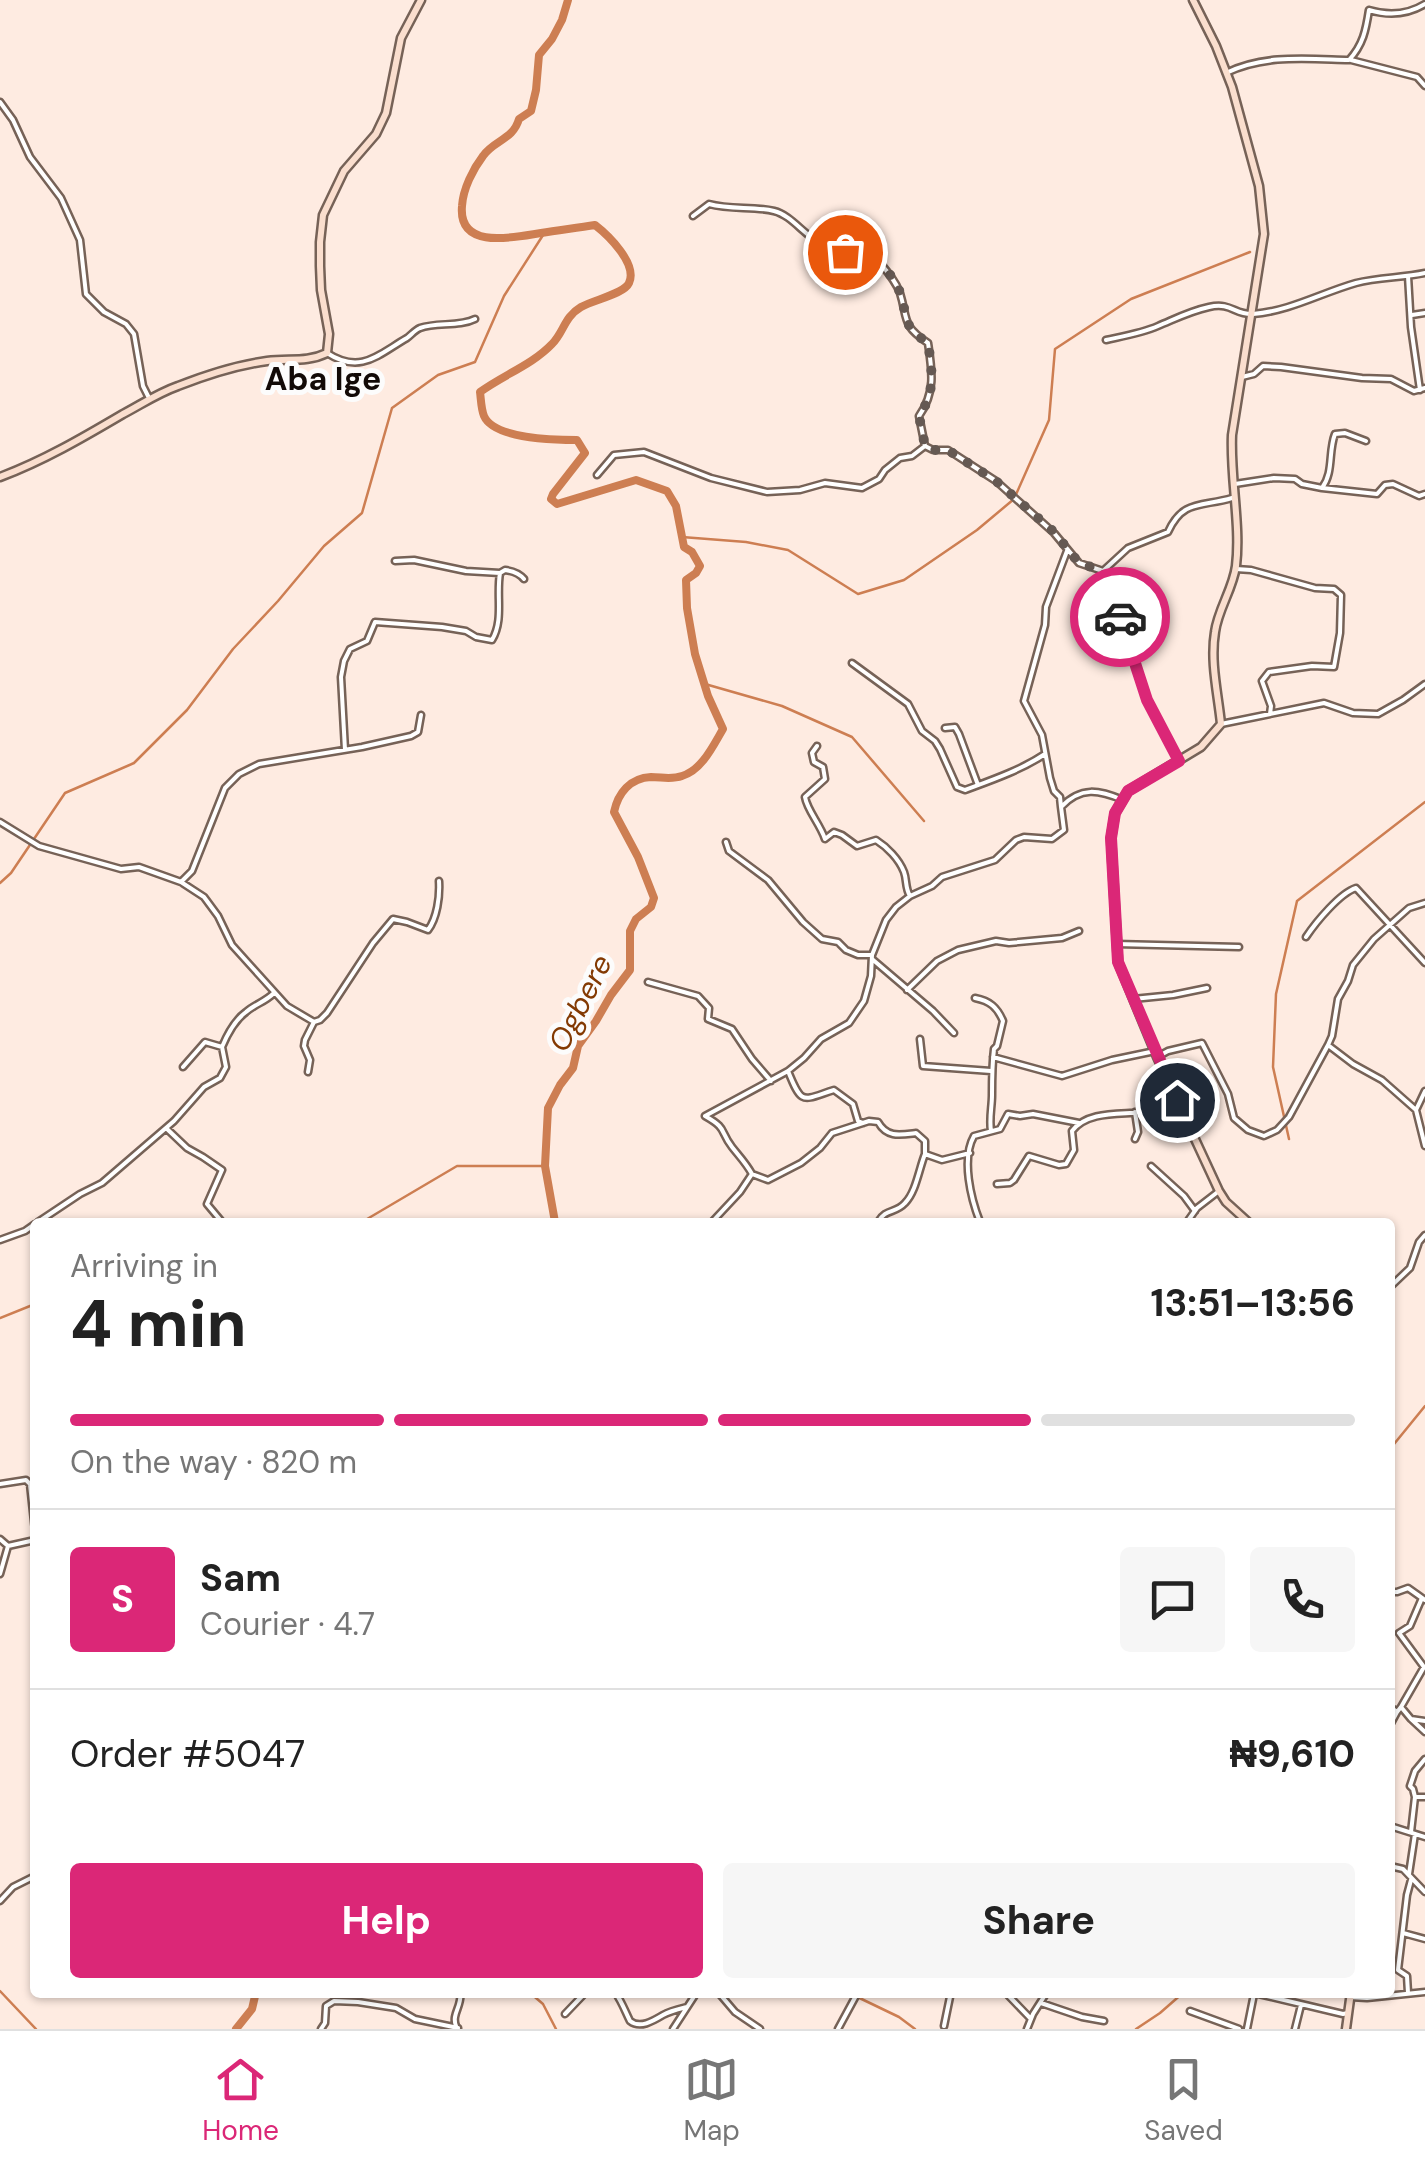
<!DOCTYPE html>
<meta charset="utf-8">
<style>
:root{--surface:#fff;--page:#f6f6f6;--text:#222;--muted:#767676;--line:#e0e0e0;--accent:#db2777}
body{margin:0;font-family:"DM Sans",sans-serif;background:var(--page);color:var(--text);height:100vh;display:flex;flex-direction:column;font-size:38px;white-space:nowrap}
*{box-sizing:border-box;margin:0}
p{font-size:32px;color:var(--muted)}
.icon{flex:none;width:55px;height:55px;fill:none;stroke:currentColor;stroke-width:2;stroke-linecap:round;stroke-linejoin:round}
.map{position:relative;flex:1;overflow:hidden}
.sheet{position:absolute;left:30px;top:1218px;width:1365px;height:780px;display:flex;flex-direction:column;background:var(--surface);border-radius:10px;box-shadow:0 2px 8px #0004}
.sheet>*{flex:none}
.pin{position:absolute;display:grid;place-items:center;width:85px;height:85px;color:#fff;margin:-42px;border:5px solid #fff;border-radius:50%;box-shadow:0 2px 10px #0007}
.courier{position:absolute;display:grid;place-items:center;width:100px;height:100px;margin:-50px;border:8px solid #db2777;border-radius:50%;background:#fff;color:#222;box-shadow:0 2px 12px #0007}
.summary em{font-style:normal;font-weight:700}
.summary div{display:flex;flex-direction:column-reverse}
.summary{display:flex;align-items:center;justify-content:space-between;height:170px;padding:0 40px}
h1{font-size:65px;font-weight:700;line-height:75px}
.bar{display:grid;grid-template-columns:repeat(4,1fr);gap:15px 10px;align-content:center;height:120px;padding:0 40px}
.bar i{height:12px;border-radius:8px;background:var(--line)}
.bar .selected{background:var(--accent)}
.bar p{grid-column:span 4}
.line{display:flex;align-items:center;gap:25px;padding:0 40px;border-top:2px solid var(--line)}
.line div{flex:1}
.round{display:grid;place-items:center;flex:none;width:105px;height:105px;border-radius:10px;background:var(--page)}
.action{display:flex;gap:20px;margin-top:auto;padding:20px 40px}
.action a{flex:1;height:115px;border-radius:10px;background:var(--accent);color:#fff;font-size:40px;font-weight:700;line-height:115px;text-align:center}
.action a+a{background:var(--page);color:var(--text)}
.tabs{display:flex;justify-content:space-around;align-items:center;height:140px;border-top:2px solid var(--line);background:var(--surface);font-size:28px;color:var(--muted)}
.tabs a{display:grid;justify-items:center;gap:5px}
.tabs .selected{color:var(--accent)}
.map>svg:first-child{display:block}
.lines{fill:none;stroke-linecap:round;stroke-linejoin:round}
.stream{stroke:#cd7e52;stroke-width:2.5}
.river{stroke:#cd7e52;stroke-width:8}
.street-casing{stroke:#766257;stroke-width:9}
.secondary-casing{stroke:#766257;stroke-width:11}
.street{stroke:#fff;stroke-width:4}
.secondary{stroke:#fadece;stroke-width:6}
.done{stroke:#655953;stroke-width:10;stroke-dasharray:0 18}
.route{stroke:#db2777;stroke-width:12}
.labels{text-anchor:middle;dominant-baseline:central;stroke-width:10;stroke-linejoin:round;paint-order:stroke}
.water-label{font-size:30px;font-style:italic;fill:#833a03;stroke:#fcfcfc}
.quarter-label{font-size:32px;font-weight:bold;fill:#120a07;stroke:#fcfcfc}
</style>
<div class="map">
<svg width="1425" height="2029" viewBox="0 0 1425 2029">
<rect width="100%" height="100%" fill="#feebe1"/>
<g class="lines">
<!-- stream -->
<path class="stream" d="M682,537L746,542L788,550L858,594L904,580L977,530L1014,499L1049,420L1055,349L1131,299L1250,252
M705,684L782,706L852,737L924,821
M0,883L11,873L65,793L134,763L187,710L233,649L278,601L324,546L362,513L392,408L438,375L475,362L504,296L545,232
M1289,1139L1273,1067L1276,994L1297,901L1425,802
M362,1222L457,1166H545
M0,1318L35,1304
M1390,1449L1425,1406
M0,1991L36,2029
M529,1992L543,2004L556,2029
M847,1992L899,2017L915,2029
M1136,2029L1160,2013L1184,1992"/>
<!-- river -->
<path class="river" d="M555,1222L545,1166L548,1108L560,1085L573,1068L578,1046L596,1021L611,995L630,970V931L636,919L651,907L654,898L638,857L614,812C618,793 630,778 651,777C662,777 671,780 682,776C702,770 713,746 723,729L708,696L695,654L687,608L686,580L696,573L700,566L692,552L684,547L676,506L667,491L636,480L557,504L551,499L553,494L585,453L577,440C555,440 494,439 484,416C481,409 481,399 480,392C503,375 532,365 552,344C564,332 564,317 581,307C593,300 624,294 629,283C638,264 608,235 595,225C577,228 559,230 541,233C515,237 458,251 462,206C463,189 473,169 483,156C494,140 513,140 519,119L531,111L536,90L539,55L552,39L562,20L568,0
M236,2029L252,2009L256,1992"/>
<!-- street casing -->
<g class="street-casing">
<path id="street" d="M1351,60L1417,77L1425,86
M1226,73C1264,54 1308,59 1349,60C1363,45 1366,30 1369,10C1389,16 1407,15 1425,4
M0,102L13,120L30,157L61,198L80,240L86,294L104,312L126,324L134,334L143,386L149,398
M693,216L709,204C731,210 753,206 774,211C791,215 804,235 820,243C837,252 857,254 875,257C884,268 895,279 900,293C908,319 901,325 928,343C932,370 936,392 919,416L925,446L933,450H948L996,481L1054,533L1079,563L1103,571L1147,700L1179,761
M1408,276L1411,327L1420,390
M1412,315L1425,313
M1106,340C1124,336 1142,333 1158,326C1175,319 1190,311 1209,307C1232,302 1234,315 1253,314C1290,311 1321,293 1356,283C1379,277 1402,278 1425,273
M327,353C361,375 379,354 407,338C411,335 415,330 420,328C437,322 459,327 475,319
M1242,377L1254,374L1263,366L1281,367L1362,378L1391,379L1414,391L1425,388
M597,475L614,455L644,452L711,478L767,492L800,490L825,483L862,488L879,479L885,470L900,458L912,456L925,446
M1235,484L1274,478L1295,479L1302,484L1322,488L1377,494L1385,485L1393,484L1419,496L1425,494
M1322,488C1334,472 1328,452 1335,434L1345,433L1366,441
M395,561L414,560L466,571L500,573
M1236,569L1251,570L1315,588L1334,589L1341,595L1340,633L1334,667L1312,666L1269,672L1262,681L1271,706L1270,714
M1103,571L1128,548L1168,532C1183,499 1202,507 1232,498
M852,663L908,704L922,731L935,741L940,749L957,787L965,790C992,780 1021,770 1045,754
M1221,724L1324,703L1353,713L1378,714L1403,700L1425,684
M945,728L955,727L959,734L978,785
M817,746L812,753L814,762L823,767L825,779L805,797C807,810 820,824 825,839L834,832L842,835L857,846L876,840C887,847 899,859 904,872C907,880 905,888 910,896
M345,750L341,677L344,661L350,649L367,641L375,622L442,627L466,631L476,637L492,640C504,620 496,596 500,573L505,570C513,571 519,573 524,579
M1061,807L1060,797L1054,791L1050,778L1042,735L1024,701L1045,625L1046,607L1067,551
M0,822L39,846L121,869L139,867L181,882L204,897L218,916L232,945L287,1006L314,1022L320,1020L327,1013L373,943L393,919L407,922L428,930C437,918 440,897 439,881
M726,842L729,851L768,880L803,922L822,939L838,942L846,950L858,955H872
M181,882L192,871L225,788L239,774L259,764L362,747L411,736L418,732L421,715
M1306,937C1316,922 1340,893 1356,888L1425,963
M1116,944L1239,947
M872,959L933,1011L954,1033
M648,982L698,996L709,1008L708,1019L732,1029L752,1059L771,1081
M907,990L937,961L958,950L996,941L1009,943L1062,938L1079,931
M975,998C990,1001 997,1007 1003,1021L997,1046L994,1049C992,1065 992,1079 992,1095C992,1107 989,1118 991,1131
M1133,999L1173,995L1207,988
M920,1039L923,1066L991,1071
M993,1057L1062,1076L1112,1060L1155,1051
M1157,1057L1168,1051L1202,1043L1228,1094L1234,1118L1248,1130L1264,1136L1277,1130L1289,1117L1328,1045
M183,1067L205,1042L222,1047
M788,1071C802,1106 802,1100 834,1090L853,1104L858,1121L863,1123
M308,1072L310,1060L304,1046L305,1040L314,1022
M1425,1091L1416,1110L1425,1146
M1416,1110L1382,1080L1353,1064L1328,1045L1332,1036L1338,999L1348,981L1353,965L1374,939L1409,908L1425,903
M1135,1112L1138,1132L1135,1139
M166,1128L187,1148L203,1157L222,1170L207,1204L222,1222
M970,1153L942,1160L925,1154V1141L916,1133C900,1135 887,1138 878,1122L869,1121L832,1133L820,1148L801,1163L768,1180L752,1174C746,1163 739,1156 732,1147C719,1130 728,1129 705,1116L788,1071L804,1058L821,1039L849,1023L864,1001L871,976L872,955L886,920L896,907L910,896L932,886L942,877L995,860L1016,840L1024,837L1052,839L1064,830L1061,807C1081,786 1099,790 1123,800
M1151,1166L1184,1196L1195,1211
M997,1184L1010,1183L1014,1180L1029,1156L1059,1165L1066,1164L1074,1150L1072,1131C1085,1114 1110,1114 1130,1113C1145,1112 1162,1104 1177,1100
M38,1222L80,1194L102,1183L174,1121L204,1087L220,1078L226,1067L222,1047C227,1035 235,1020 246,1012C255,1004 265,1002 274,993
M712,1222L740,1192L752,1174
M878,1222C886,1208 895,1214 905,1203C916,1192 919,1169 925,1154
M980,1222C971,1199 961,1159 974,1136L1000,1129L1008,1114L1020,1116L1033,1114L1079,1123
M1187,1222L1197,1208L1219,1191
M0,1240L25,1231L35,1224
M1390,1287L1410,1268L1419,1242L1425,1235
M0,1484L26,1480L30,1484L35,1531
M0,1539L8,1546L35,1540
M0,1574L8,1546
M1390,1592H1397L1408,1588L1425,1600
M1390,1707L1397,1712L1401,1707L1411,1719L1425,1721
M1401,1707L1424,1667L1399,1633L1410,1626L1422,1598
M1411,1719L1425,1732
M1390,1725L1397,1712
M1415,1797L1413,1789L1410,1786L1415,1771L1425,1759
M1390,1826L1425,1837
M1411,1832L1415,1797H1425
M1390,1866L1403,1869L1425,1892
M1409,1874L1415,1834
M0,1901L13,1887L35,1876
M1403,1933L1425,1939
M615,1992C622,2002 625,2011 630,2021C640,2029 653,2021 663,2015C670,2011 679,2009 687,2007
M718,1992L735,2012L760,2029
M1005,1992L1031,2019
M1250,1992L1343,2014L1348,2013
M1408,1993L1407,1976L1398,1970L1407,1895L1411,1880
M1350,1997L1367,1998L1425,1992
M1041,2003L1082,2017L1104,2021
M1190,2011L1239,2029
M565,2014L586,1992
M456,2026C451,2014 463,2005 460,1992
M944,2026L951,1992
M321,2029L325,2023L326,2006L334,2001L358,2002L396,2008L415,2019L458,2028
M673,2029L697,1992
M838,2029L858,1992
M1027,2029L1033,2014L1047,1992
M1247,2029L1254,1994
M1295,2029L1301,2005"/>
</g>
<!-- secondary casing -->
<g class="secondary-casing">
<path id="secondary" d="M1193,0L1216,46L1232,87L1259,186L1264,234L1232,435C1230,477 1241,526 1236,566C1233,589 1218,609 1215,632C1210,662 1218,694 1221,724L1201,747L1128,791L1115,813L1111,838L1118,962L1157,1057L1219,1191L1226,1202L1248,1222
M0,477C43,461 84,437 123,414C142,404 158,393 178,386C206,375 237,365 267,361C289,358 306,363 327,353L329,334L321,290L320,266V242L323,215L344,171L376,134L386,113L401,38L421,0
M1346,2029L1351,1992"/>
</g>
<!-- street -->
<use href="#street" class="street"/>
<!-- secondary -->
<use href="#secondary" class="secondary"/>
</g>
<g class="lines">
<!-- done -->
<path class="done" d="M845,252L875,257C884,268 896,279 900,293C909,320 901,325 928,343C932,370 936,392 919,416L925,446L934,450H948L996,481L1054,532L1079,563L1103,571L1120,617"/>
<!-- route -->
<path class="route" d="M1120,617L1147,700L1179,761L1128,791L1115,813L1111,838L1118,962L1177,1100"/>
</g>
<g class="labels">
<!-- water labels -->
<g class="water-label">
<text transform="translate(580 1003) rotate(-63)">Ogbere</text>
</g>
<!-- quarter labels -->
<g class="quarter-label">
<text x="323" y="379">Aba Ige</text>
</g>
</g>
</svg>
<div class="pin" style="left:845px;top:252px;background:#ea580c"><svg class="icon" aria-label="bag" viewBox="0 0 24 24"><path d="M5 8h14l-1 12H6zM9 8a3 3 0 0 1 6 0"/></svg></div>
<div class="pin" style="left:1177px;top:1100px;background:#1f2937"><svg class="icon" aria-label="home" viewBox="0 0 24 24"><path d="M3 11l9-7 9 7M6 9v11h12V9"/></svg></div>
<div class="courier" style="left:1120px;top:617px"><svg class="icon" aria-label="car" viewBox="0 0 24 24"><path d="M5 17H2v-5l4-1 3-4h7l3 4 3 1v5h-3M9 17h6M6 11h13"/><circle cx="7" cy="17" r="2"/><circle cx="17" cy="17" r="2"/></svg></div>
<section class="sheet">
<div class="summary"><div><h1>4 min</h1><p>Arriving in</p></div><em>13:51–13:56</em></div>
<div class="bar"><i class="selected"></i><i class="selected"></i><i class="selected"></i><i></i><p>On the way · 820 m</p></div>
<div class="line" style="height:180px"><b class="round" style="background:var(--accent);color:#fff">S</b><div><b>Sam</b><p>Courier · 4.7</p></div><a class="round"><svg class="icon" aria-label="chat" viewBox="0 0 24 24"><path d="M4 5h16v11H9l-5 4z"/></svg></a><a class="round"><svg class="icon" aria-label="phone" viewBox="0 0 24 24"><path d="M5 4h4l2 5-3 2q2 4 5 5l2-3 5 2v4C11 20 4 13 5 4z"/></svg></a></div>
<div class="line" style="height:130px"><div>Order #5047</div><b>₦9,610</b></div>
<div class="action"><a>Help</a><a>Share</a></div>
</section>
</div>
<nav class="tabs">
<a class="selected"><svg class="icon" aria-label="home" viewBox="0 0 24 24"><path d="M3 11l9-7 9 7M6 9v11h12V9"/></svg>Home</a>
<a><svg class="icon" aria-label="map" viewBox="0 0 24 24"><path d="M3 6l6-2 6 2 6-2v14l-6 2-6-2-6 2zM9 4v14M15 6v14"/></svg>Map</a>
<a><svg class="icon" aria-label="saved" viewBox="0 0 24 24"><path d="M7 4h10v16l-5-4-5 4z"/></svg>Saved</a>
</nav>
